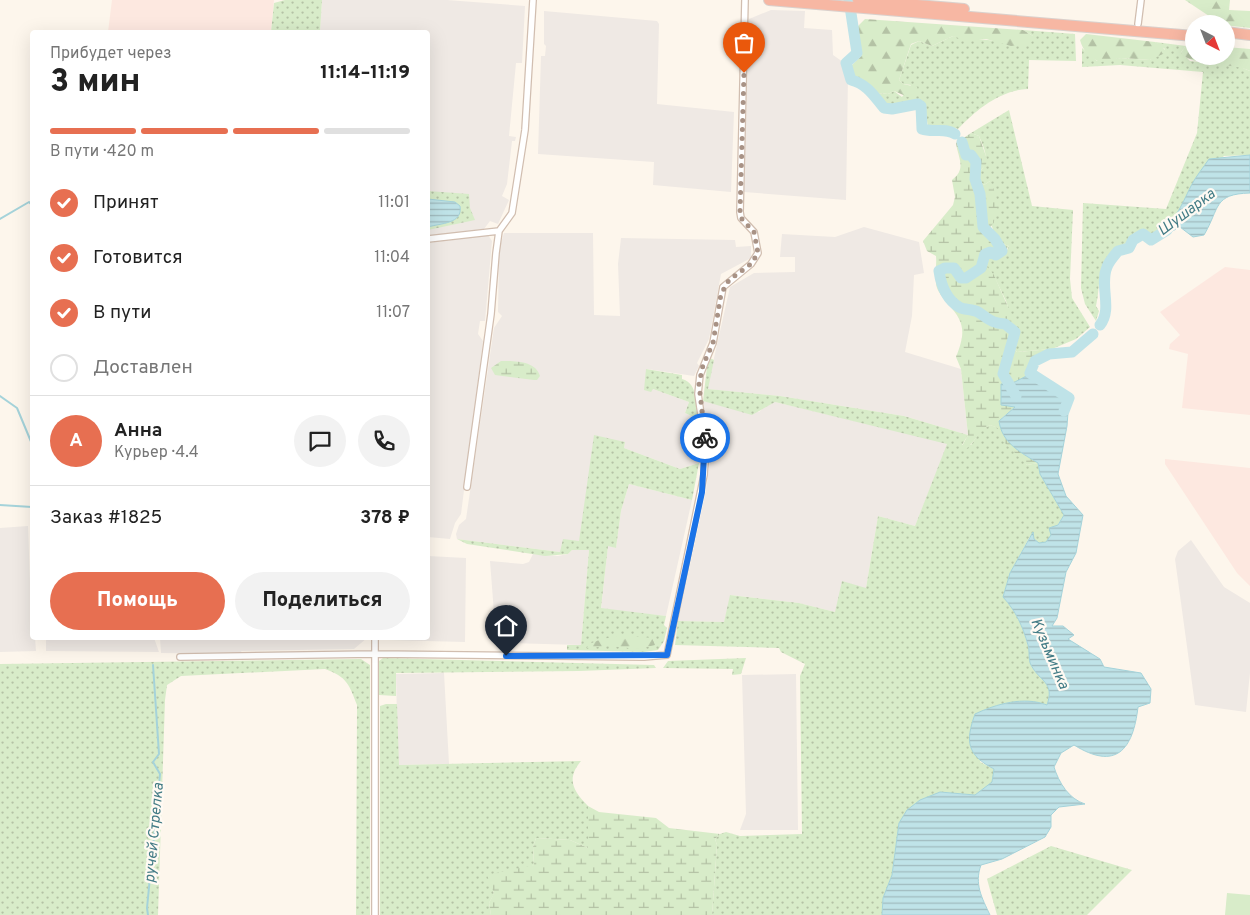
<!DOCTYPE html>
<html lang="ru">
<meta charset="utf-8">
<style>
:root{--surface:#fff;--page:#f2f2f2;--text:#222;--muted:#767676;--line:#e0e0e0;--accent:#e76f51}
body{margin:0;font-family:Overpass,sans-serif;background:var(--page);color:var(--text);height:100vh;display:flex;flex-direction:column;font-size:19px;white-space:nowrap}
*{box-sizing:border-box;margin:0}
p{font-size:16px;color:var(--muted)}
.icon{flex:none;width:28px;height:28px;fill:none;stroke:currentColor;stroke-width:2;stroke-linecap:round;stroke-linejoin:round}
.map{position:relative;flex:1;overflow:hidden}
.drawer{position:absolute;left:30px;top:30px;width:400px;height:610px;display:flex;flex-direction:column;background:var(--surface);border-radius:5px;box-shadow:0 5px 20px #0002}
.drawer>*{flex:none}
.needle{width:32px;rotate:138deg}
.fabs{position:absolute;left:1185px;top:15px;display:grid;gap:10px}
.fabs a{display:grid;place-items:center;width:50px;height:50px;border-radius:50%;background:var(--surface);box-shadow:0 5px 20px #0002;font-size:25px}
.pin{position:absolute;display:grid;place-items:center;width:42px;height:42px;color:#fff;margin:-51px -21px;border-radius:50% 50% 50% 0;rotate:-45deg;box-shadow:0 0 5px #0007}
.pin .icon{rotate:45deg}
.courier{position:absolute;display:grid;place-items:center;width:50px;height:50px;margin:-25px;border:4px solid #1a73e8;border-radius:50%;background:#fff;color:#222;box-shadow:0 1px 6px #0007}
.head em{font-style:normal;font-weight:800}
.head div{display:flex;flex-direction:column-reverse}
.head{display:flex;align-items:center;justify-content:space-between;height:85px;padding:0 20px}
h1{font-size:32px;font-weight:800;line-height:38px}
.bar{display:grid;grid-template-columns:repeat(4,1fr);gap:8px 5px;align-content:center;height:60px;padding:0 20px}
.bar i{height:6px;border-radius:4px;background:var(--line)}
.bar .current{background:var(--accent)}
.bar p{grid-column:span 4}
.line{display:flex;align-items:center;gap:12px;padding:0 20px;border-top:1px solid var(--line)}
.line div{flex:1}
.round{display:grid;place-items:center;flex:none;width:52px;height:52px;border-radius:26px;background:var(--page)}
ol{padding:0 20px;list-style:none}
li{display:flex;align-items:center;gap:15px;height:55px}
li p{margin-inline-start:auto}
li .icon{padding:5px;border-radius:50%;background:var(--accent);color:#fff;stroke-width:4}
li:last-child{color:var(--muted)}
li i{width:28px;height:28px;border:2px solid var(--line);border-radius:50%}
.button{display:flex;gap:10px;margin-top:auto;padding:10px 20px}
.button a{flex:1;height:58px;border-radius:30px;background:var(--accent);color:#fff;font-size:20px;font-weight:800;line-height:58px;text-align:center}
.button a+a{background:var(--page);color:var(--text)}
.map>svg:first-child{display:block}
.commercial{fill:#fde8e0}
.industrial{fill:#efe9e4}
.grass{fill:url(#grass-dots)}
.forest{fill:url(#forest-firs)}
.wetland{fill:url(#wetland-marsh)}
.garden{fill:#d8ecc9}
.water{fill:url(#water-rules);stroke:#a5d3da}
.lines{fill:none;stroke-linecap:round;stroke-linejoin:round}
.stream{stroke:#a5d3da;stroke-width:2}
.river{stroke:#bfe3e8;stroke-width:11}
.street-casing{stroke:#d1beb0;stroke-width:8}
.highway-casing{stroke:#dad1cd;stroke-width:12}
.street{stroke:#fff;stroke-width:5.5}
.highway{stroke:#f7b7a3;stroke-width:10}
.done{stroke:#a89285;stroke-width:5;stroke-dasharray:0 9}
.route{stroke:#1a73e8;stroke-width:6}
.labels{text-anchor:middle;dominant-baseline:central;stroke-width:4.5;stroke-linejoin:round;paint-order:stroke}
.water-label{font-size:15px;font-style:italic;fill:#437c86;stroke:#fffaf3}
</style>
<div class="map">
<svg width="1250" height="915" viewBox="0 0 1250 915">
<defs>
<pattern id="grass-dots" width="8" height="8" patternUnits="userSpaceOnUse" patternTransform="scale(1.25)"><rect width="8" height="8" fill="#d8ecc9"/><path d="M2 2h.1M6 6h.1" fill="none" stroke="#b4c2a5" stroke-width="1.8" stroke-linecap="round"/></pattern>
<pattern id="forest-firs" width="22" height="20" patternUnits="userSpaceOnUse" patternTransform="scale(1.25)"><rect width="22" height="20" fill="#d8ecc9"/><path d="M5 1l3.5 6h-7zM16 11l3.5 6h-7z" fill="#b4c2a5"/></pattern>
<pattern id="wetland-marsh" width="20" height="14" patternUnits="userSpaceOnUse" patternTransform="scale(1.25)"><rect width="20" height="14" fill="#d8ecc9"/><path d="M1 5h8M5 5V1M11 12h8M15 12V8" fill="none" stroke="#b4c2a5"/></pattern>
<pattern id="water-rules" width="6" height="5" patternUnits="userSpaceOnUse" patternTransform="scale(1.25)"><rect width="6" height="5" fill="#bfe3e8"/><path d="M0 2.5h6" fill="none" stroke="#a0bbbe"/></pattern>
</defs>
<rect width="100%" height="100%" fill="#fdf6ec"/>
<!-- commercial -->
<path class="commercial" d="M112,0H274L271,32H108Z
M1225,267L1250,270V415L1182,408L1188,354L1169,349L1170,344L1180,335L1160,312Z
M1165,459L1250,468V586L1237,573L1165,464Z"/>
<!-- industrial -->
<path class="industrial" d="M322,0H447L525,6L522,63H516L509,136L516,137L515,141H512L507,184L502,196L509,200L498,224L490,221L484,229L428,236V32H320Z
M771,10L805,11L804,28L832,30L833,55L843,62L848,77L846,200L744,192L749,19Z
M544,11L657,21L659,24L657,104L734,112L731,192L653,185L654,162L538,154L541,56H545L546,46L544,44Z
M864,227L919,242L924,273L914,275L912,316L905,352L961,369L968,435L904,416L780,396L707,389L730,287L754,273L795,272V257H780L782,234L835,237Z
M504,233H593L594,315L620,316L618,264L621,238L735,240L736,247L751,246V258L721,274L709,339L697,363L699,366L694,376L647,369L653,389L689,402L685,413L698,419L699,463L680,469L624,448L625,442L579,541L560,552L457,539L456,534L459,525L466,519L494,328L502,316L498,312L499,249Z
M488,235L492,241L485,321H480L478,334L483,341L461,514L455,523L450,539L428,537V243Z
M703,401L759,412L767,404L775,402L948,443L915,526L878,516L866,588L835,612L799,603L731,595L724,622L678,621L706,490L710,460Z
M629,484L692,500L666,616L601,609L608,545L616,548L621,511Z
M28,526L32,638H35L36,651L0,652V528Z
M1191,540L1224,587L1250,603V673L1246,712L1195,705L1175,559L1178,551Z
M572,550H589L581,645L504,643L498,631L494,613L490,561L523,564L529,562L533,554L558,556L568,554Z
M428,556L466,558L465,642L387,640V638H428Z
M46,638H154L159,652L46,651Z
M160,638H367L354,649L242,651L238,654L161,653Z
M444,673L449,764L398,765L396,674Z
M796,674L798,830H740L746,814L742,675Z"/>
<!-- grass -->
<path class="grass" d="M285,0H322L320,32H271L274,3Z
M1023,30L1075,34L1076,61L1029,60L1028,89C1000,90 976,110 958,129L948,126L928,128L925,105L921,100L889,106L883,102L878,93L888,94L894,91L902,97L911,85L903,84L899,80L911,45L919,41L932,46L953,36L1023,44L1033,36Z
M1155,42L1186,46L1181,52L1190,61L1238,66L1250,71V155L1224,156L1192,184L1183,207L1166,229L1151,237L1144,231C1134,232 1132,237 1126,243C1122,247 1116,248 1112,251C1096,268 1101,285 1096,306L1099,311L1096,321L1085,304L1081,288L1083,203L1166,209L1197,133L1203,72L1120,65L1082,67V48L1097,61L1121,58L1150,60L1165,49Z
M1009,110L1032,206L1073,210L1070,279L1072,298L1090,327L1076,339L1052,349L1017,352L1015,350L1017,337L1006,301L994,276L986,266L990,257L1006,252L1009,246C985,240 990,200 990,181L984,185L979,180L980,171C991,161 984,148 979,136L971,133Z
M428,191L469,194L470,208L475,220L428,230Z
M710,358L714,360L708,389L780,396L904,416L968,435L962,445H971L981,430L990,425L999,428L1027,465L1038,463L1040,474L1064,515L1046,543H1039L1034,539L1033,533L1029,538L1010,573L1003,597C1016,611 1023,627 1028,646C1030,651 1028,660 1031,665C1040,682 1055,682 1047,705L1040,703H1013L980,762L994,769L992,783L975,795L940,792L899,823L892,875L883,898L882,915H712L717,845L715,839L720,834L726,832L740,836L802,834L800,676L805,664L781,652L779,648L675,645L678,621L724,622L730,595L799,603L835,612L842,581L866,588L878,516L915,526L947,444L775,402L752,415L703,401L707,367Z
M646,369L682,375V379C699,384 695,404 698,419L685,413L689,402L653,389L651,392L644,390Z
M594,435L625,442L624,448L680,469L699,463L692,500L629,484L621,511L616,548L608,546L601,608L666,616L664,625L667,628L664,641L658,650L644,652L567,650V645H581L589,550H572L568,554L545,556L467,544L457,539L560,552L563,539L579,541Z
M383,658L654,665L656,668L579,671L396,673V696L379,695V661Z
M746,658L741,674L732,675L733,669L663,668L668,661Z
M361,659L370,665V915H356L357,705C349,684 347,677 325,669L181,676L167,685L165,700L158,915H0V664Z
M386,704H397L399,765L581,761C566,779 573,791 588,806V848L570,840L536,838L533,847L534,865L492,884L494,894L489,903L491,915H380V706Z
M1051,846L1132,870L1087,915H997L987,879Z"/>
<!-- forest -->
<path class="forest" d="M1185,0H1230L1229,10L1250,11V28L1214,24L1212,18Z
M865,19L1023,30L1033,36L1034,40L1027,44L1011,46L986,39H961L953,36L932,46L919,41L911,44L899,80L903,84L917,87L918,90L916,94L908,97L894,91L888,94L878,93L851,74V66L862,55L858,26Z
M1086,34L1155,42L1163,46L1165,53L1150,60L1121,58L1101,62C1090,59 1083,51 1080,40Z
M1186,46L1194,47V56H1226V47L1250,49V71C1234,62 1188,67 1181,52Z
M626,633L629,636L652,638L655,645L638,649L609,646L587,648C590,639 616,638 626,633Z"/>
<!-- wetland -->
<path class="wetland" d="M971,133L979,136L988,162L980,171L979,180L984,185L990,181C998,198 1002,211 990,228L1003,244L1009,246L1000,257H990L986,266L994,275L1019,332L1015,350L1017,352L1052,349L1057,355L1047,358L1042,356L1025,375L1030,374L1013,383L1002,384L1015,407L1002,418C1011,445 1012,448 1038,463L1027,465L1001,439L998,428L990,425C978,431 976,441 966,449L962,446L968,435L961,369L956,357C965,334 966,323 948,304C944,299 939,293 937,288C934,277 937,267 936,256L927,251L923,241L953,205L955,197L952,180C967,169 958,158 956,143Z
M501,361C515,361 536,361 540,376L537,380H534L495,375L491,368Z
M588,806L599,812L656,818L669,828L720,834L715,839L717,845L712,915H491L489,903L494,893L487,875L534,865L533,847L536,838L570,840L588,848Z"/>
<!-- garden -->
<path class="garden" d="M1227,893L1250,895V915H1225Z"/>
<!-- water -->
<path class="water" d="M1250,155V193C1213,194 1220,208 1204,235L1193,237L1180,227L1157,239L1154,236C1175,223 1181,206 1191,186C1196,176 1203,168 1209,159Z
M428,199L455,202L460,206C463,224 441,223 428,227Z
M1030,374L1069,399L1067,426L1058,474L1066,496L1083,515L1076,553L1066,572L1057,618L1052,626H1063L1074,635L1068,639L1100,659L1104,667L1141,673L1151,689L1150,703L1138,707C1133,750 1116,771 1074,745L1061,753L1054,767C1059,783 1069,799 1085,804L1059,807L1051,815V827L1045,837L1002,859L981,865C974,884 982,898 990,915H882L883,898L892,875L899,823L907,810L920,800L940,792L975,795L992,782L994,769C967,755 965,742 975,714C996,704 1024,696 1047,705C1055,682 1040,682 1031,665C1028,660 1030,651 1028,645C1023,627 1016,611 1003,597L1010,573L1033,532L1034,539L1039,543L1046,542L1051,535L1049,528L1058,525L1064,515L1040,474L1038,463C1020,452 1002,443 999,421L1015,407L1001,405V384L1013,383Z"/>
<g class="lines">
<!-- stream -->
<path class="stream" d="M0,219L29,202L32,205
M0,396L17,408L32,444
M0,505L32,507
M148,915L147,908L160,774L153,762L159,754L153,665"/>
<!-- river -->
<path class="river" d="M849,0L857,53L846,63L851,80C867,84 874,96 884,108L892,109L918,104L921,106L922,129C933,133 945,127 955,134
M962,142L966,155H971L976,162L975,179L980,194L983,227L995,239L1002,251L996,255L990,252L985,254L981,268L966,278H961L954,268H945L939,271C941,285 946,299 959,307C964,310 972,309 978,312C989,319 991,323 1005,324L1015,332L1003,374L1016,396
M1100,325C1113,309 1099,285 1107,267C1109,261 1114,256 1118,251L1129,248L1133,240L1143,234L1151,240L1167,230
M1064,411L1069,398L1030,373L1035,361L1049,354L1072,352L1093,334"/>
<!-- street casing -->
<g class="street-casing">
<path id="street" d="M1138,24L1141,0
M428,239L499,231
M467,487L491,314L496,253L499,231L512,213L525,130L533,0
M375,638V915
M180,657L375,654L644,657L667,655L704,475L706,449L698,394L700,375L713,343L723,287L751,264L758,253L754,232L741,218L740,212L745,0"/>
</g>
<!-- highway casing -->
<g class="highway-casing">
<path id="highway" d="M769,0L1194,36
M858,0L964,9
M1226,32L1250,35"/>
</g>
<!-- street -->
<use href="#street" class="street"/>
<!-- highway -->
<use href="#highway" class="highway"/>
</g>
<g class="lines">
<!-- done -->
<path class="done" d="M705,438L699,384L703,365L713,343L721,294L729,280L751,264L758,253L754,232L741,218L740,212L744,73"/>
<!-- route -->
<path class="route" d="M506,656L667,655L702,492L705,438"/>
</g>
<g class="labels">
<!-- water labels -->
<g class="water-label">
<text transform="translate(1187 213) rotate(-37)">Шушарка</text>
<text transform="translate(1049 654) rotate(67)">Кузьминка</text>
<text transform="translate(155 833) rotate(-85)">ручей Стрелка</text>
</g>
</g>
</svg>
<div class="fabs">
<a><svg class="needle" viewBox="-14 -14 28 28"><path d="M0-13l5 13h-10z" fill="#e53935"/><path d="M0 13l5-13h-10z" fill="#767676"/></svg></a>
</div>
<div class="pin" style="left:744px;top:73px;background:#ea580c"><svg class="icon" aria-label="bag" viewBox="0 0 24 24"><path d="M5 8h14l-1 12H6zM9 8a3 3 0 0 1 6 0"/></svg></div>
<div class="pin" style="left:506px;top:656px;background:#1f2937"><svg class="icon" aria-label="home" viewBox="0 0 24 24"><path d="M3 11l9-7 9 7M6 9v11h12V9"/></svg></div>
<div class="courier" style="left:705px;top:438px"><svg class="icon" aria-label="bike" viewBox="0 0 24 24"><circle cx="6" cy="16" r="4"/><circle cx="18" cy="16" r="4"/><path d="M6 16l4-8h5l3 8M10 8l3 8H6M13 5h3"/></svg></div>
<section class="drawer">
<div class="head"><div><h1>3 мин</h1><p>Прибудет через</p></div><em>11:14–11:19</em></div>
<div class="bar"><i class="current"></i><i class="current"></i><i class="current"></i><i></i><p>В пути · 420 m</p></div>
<ol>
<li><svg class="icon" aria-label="check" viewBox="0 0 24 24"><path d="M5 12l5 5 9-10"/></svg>Принят<p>11:01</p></li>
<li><svg class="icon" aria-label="check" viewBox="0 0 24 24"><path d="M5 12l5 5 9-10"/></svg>Готовится<p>11:04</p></li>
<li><svg class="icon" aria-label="check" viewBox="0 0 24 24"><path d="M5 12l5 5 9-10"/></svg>В пути<p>11:07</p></li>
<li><i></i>Доставлен</li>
</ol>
<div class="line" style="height:90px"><b class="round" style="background:var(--accent);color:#fff">А</b><div><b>Анна</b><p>Курьер · 4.4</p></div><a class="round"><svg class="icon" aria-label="chat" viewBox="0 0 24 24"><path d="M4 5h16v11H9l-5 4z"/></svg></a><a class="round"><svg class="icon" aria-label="phone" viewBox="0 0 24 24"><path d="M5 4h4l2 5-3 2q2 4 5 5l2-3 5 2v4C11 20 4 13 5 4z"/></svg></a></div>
<div class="line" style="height:65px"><div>Заказ #1825</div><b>378 ₽</b></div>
<div class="button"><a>Помощь</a><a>Поделиться</a></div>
</section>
</div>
